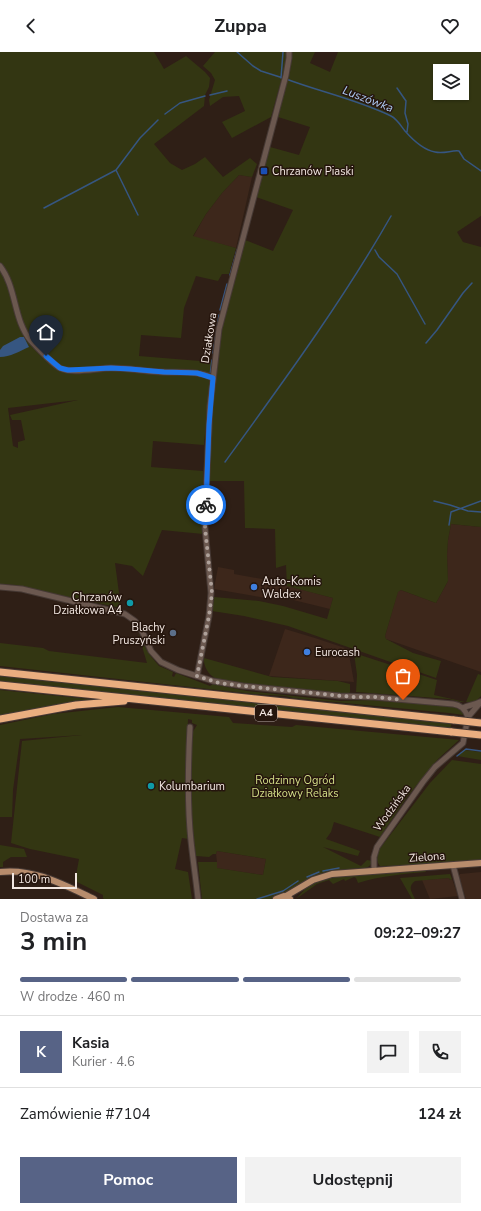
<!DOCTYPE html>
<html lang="pl">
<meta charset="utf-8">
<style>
:root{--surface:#fff;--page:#f2f2f2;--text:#202124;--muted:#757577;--line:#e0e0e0;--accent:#576386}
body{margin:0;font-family:"Nunito Sans",sans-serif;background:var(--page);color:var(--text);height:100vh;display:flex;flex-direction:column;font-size:15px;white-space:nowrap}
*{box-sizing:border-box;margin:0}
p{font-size:13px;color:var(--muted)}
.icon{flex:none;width:22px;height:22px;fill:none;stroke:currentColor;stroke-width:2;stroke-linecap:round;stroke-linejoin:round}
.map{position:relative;height:847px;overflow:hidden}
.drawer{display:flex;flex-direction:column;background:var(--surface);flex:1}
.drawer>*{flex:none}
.controls{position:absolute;left:433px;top:12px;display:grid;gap:8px}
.controls a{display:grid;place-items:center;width:36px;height:36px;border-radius:0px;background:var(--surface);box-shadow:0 1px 3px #0004;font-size:20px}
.scale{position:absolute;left:12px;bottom:10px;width:65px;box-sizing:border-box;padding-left:4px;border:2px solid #f2e7e1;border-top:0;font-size:11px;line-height:14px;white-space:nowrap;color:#f2e7e1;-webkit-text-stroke:3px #25150d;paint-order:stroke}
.pin{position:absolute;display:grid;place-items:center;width:34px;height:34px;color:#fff;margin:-41px -17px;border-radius:50% 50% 50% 0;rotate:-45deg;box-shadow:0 0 4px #0007}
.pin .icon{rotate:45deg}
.courier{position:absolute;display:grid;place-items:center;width:40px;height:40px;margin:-20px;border:3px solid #1a73e8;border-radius:50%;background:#fff;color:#222;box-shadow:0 1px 5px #0007}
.overview em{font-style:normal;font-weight:700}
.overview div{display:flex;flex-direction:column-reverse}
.overview{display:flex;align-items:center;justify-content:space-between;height:68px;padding:0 20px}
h1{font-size:26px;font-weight:700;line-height:30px}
.bar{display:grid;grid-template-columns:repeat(4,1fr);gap:6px 4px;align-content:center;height:48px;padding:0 20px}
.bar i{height:5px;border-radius:3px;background:var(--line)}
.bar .active{background:var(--accent)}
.bar p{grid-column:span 4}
.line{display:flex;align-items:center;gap:10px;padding:0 20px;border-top:1px solid var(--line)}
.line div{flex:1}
.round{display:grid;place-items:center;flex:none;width:42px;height:42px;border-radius:0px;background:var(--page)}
.action{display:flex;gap:8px;margin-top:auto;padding:8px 20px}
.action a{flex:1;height:46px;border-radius:0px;background:var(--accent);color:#fff;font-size:16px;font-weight:700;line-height:46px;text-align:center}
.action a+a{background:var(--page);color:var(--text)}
header{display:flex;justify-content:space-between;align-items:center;height:52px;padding:0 20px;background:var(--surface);font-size:18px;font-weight:700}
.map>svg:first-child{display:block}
.built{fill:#3d271b}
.green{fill:#333612;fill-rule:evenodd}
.water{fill:#365681}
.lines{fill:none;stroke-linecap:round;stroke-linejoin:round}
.stream{stroke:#365681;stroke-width:1.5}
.minor-casing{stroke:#463934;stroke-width:7}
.major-casing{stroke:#463934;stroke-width:8}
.highway-casing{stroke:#463934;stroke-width:9}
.minor{stroke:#6b584f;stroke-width:5}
.major{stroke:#b78c6c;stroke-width:6}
.highway{stroke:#eaae80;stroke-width:7}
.highway-bridge-casing{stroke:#463934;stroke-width:9;stroke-linecap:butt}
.highway-bridge{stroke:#eaae80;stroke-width:7}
.done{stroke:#aea19a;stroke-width:4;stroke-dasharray:0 7.2}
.route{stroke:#1a73e8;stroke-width:5}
.transit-dot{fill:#1a4fb4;stroke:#25150d;stroke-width:1.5}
.shop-dot{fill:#3f7fe0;stroke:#25150d;stroke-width:1.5}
.culture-dot{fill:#0f9aa8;stroke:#25150d;stroke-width:1.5}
.service-dot{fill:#5c6f8a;stroke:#25150d;stroke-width:1.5}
.labels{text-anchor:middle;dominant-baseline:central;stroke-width:3;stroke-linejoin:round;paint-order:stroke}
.shield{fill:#25150d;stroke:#b4a8a1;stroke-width:1}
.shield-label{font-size:10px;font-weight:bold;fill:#f2e7e1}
.poi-label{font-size:11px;fill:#f2e7e1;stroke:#25150d;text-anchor:start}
.street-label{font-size:11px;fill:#f2e7e1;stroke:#25150d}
.park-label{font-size:11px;fill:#d3de87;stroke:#25150d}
.water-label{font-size:12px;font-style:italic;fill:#aeccf6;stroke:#25150d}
</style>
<header><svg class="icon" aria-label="back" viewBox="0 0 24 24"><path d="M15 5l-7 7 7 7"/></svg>Zuppa<svg class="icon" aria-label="heart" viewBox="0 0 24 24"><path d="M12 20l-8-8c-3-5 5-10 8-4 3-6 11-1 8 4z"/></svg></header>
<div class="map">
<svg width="481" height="847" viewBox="0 0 481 847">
<rect width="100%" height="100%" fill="#2f1f16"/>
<!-- built -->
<path class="built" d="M239,123L252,125L236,196L193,185L206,162L222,141Z
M451,472L481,475V620L386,587L385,584L398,539L401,538L436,551L448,529L447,503L448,488Z
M218,515L234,518V522L262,527L333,546L330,557L273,543L272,547L214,537Z
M285,577L315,586L348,597L354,630L269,624Z
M217,799L266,807L263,823L216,816L217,810L216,802Z
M481,820V847H466L459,824L460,822Z
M449,826L450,828L452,827L458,844L430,847L422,828Z"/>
<!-- green -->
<path class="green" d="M0,0H154L164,17L186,4L205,20L210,26L209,35L205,43L204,54L154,92L170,111L182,118L195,112L205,105L223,125L250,106L257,112L252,125L239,123L222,141L206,162L193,184L236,196L229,222H222L218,229L196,224L184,256L181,286L141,283L139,304L212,310L209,322L114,315L67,316L130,318L210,325L204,393L153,389L151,415L203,419V482L162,478L143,524L132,514L115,511L121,556L22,535L16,533L0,532ZM78,348L10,363L12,368H21L25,388L18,390V396L13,394L8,356Z
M215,0H286V11L271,65L232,86L222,70L245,59L239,44L223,45L210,54L209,48L215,28L211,21L203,14Z
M291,0H315L310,11L330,20L338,0H481V164L457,180L463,190L481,195V475L451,472L448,488L447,503L448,529L436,551L401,538L398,540L385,584L386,587L413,601L441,609L436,626L288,574L244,564L212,559L214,545L259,549L283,554L327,567L333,546L287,534L286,513L276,516L275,477L245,476L244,429H208L213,351L222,277L245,188L273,199L293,158L256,145L270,95L299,103L310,75L278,65L291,13ZM440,19H462V41H440Z
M138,581L149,602L159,614L173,620L172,624L174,625L176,621L210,634L213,632L247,639L340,649L371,648L442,653L455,655L462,658L464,663L449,661L293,646L285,644L254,642L0,614V591L43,596L49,599L147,611Z
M354,601L437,628L434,643L465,650H461L449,647L356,640L357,623Z
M204,606L272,625L338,629L350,632V640L348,642H340C306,638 270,636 236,630C230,629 220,629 215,626C208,623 203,613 204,606Z
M0,622L452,670L450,678L0,630Z
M478,622L481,623V644L475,650H466Z
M0,638L98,648L52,653L0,665Z
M118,655L229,665L233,671L292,675L296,673L459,688L438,707L407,745L380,785L334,770L331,780L326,787L360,799L358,804L323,795L361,814L367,808L372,809C371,813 369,815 365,816C346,817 327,818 310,826C303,830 297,837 290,840C283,843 278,842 273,847H202L198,810H217V816L263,823L266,807L217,799L216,802H213L209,805L196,804C190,767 192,728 191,691L192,681L197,673L192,671V668L188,667L187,695L189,787L182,786L175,817L188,820L192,847H104L103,846V843L75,829L79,807L30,797L11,791L22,689L82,683L20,687L13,738L12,765H0V673L53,662Z
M465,698L481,700V708L457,704Z
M452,708L481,712V809L433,813L380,814C375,808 378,802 380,795H381L430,731Z
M0,793L24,797L27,805H11L3,810V815H0Z
M425,818L426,820C402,822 381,824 358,831L356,826L354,825L345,829L344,827L333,832L329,828L317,832L296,847L305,837L312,831L332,824Z
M450,822L452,827L450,828L449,826L415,829C407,835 412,840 415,847H412L400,826Z"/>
<!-- water -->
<path class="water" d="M20,285H24L29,295C20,299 10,305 0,305V298L3,294Z"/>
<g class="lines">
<!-- stream -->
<path class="stream" d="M237,0L253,14L261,19L283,26
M281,26L283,0
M286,27C321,40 358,48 391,64C397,67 401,74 405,79C412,87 424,98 435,100C444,102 452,98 459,99L464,107L481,119
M397,36L406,49L405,61L408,72L407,80
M210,43L227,39
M165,62L180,51L205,44
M116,118L138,163
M44,156L116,118L140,86L158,68
M375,198L379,205L397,222L425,272
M230,223L237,198
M220,258L227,232
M31,285L45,281
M426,291L437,278L463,241L472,231
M213,301L219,263
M210,323L212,308
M225,410C283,330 342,250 391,164
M434,449L450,453L468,459L481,460
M449,473L451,460L481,449
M457,704L466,697L481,699
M323,819L339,816
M307,825L319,820
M257,847L283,839L298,829"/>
<!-- minor casing -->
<g class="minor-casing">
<path id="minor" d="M0,214C17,236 13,268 31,289C38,296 51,311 60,316C71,322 98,316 111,316C128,316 145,319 162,320C180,321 197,318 213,326
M0,535L22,537L125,562L135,569L142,579L151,599L161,610L178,618L213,629L243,634L340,644L374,645L453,652C461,653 465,657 468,665
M197,624L209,564L211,541L205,476V465L210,354L219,277L286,23L289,6V0
M463,656C468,653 475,653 480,650
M190,675C188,713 187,752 191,789C193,808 196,828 198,847
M453,813L462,847
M374,819V805L377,795L423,730L435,715L463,691L468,665L481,650"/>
</g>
<!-- major casing -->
<g class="major-casing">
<path id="major" d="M0,820C34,816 64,833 94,847
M286,844L313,828L332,822L481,811
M276,847L284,844L290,847"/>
</g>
<!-- highway casing -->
<g class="highway-casing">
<path id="highway" d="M0,620L454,668
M0,633L452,680
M0,667L76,653L124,649"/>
</g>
<!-- minor -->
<use href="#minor" class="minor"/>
<!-- major -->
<use href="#major" class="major"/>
<!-- highway -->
<use href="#highway" class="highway"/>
<!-- highway-bridge casing -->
<g class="highway-bridge-casing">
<path id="highway-bridge" d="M454,668L481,671
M452,680L481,683"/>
</g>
<!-- highway-bridge -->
<use href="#highway-bridge" class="highway-bridge"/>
</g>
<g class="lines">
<!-- done -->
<path class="done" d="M206,453L205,476L212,541L209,564L197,624L219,631L243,634L353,645H374L403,648"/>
<!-- route -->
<path class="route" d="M46,304L60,316L68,318L111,316L130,317L164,320L197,321L213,326L209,373L206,453"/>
</g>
<!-- markers -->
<rect class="transit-dot" x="260" y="115" width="8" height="8" rx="2"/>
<g class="shop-dot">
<circle cx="254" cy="535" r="4"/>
<circle cx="307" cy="600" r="4"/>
</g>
<g class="culture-dot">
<circle cx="130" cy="551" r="4"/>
<circle cx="151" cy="734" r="4"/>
</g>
<circle class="service-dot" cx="173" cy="581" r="4"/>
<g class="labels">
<!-- shield labels -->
<rect class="shield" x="255" y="653" width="22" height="16" rx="3"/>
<g class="shield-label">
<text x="266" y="661">A4</text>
</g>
<!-- poi labels -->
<g class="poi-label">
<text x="272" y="119">Chrzanów Piaski</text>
<text x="262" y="529">Auto-Komis<tspan x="262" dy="13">Waldex</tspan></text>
<text x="122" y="545" text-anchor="end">Chrzanów<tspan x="122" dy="13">Działkowa A4</tspan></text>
<text x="165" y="575" text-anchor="end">Blachy<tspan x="165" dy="13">Pruszyński</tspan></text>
<text x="315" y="600">Eurocash</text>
<text x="159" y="734">Kolumbarium</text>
</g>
<!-- street labels -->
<g class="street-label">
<text transform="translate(209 286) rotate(-81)">Działkowa</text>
<text transform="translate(392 756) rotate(-54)">Wodzińska</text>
<text transform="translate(427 805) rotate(-4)">Zielona</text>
</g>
<!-- park labels -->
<g class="park-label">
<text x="295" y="728">Rodzinny Ogród<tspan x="295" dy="13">Działkowy Relaks</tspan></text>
</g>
<!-- water labels -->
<g class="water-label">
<text transform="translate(368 47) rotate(21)">Luszówka</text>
</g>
</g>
</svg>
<div class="controls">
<a><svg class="icon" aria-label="layers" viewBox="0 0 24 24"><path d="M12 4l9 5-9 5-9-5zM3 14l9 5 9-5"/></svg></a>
</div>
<div class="scale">100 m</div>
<div class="pin" style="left:403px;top:648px;background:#ea580c"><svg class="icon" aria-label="bag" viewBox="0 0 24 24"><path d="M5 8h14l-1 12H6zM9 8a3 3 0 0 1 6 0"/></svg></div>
<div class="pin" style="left:46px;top:304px;background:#1f2937"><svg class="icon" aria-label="home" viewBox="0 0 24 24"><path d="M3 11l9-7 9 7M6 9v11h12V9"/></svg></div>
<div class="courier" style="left:206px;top:453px"><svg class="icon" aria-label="bike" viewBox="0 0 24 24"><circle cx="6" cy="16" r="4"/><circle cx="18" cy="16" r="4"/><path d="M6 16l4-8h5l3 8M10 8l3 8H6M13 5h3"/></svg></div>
</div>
<section class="drawer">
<div class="overview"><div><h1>3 min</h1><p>Dostawa za</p></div><em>09:22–09:27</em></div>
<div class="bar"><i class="active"></i><i class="active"></i><i class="active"></i><i></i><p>W drodze · 460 m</p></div>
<div class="line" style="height:72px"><b class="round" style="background:var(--accent);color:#fff">K</b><div><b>Kasia</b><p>Kurier · 4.6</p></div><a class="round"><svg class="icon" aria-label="chat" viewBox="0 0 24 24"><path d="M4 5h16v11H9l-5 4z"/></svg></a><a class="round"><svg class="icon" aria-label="phone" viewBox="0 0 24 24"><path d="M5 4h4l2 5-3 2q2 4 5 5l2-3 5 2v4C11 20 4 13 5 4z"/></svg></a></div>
<div class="line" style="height:52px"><div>Zamówienie #7104</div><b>124 zł</b></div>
<div class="action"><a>Pomoc</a><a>Udostępnij</a></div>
</section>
